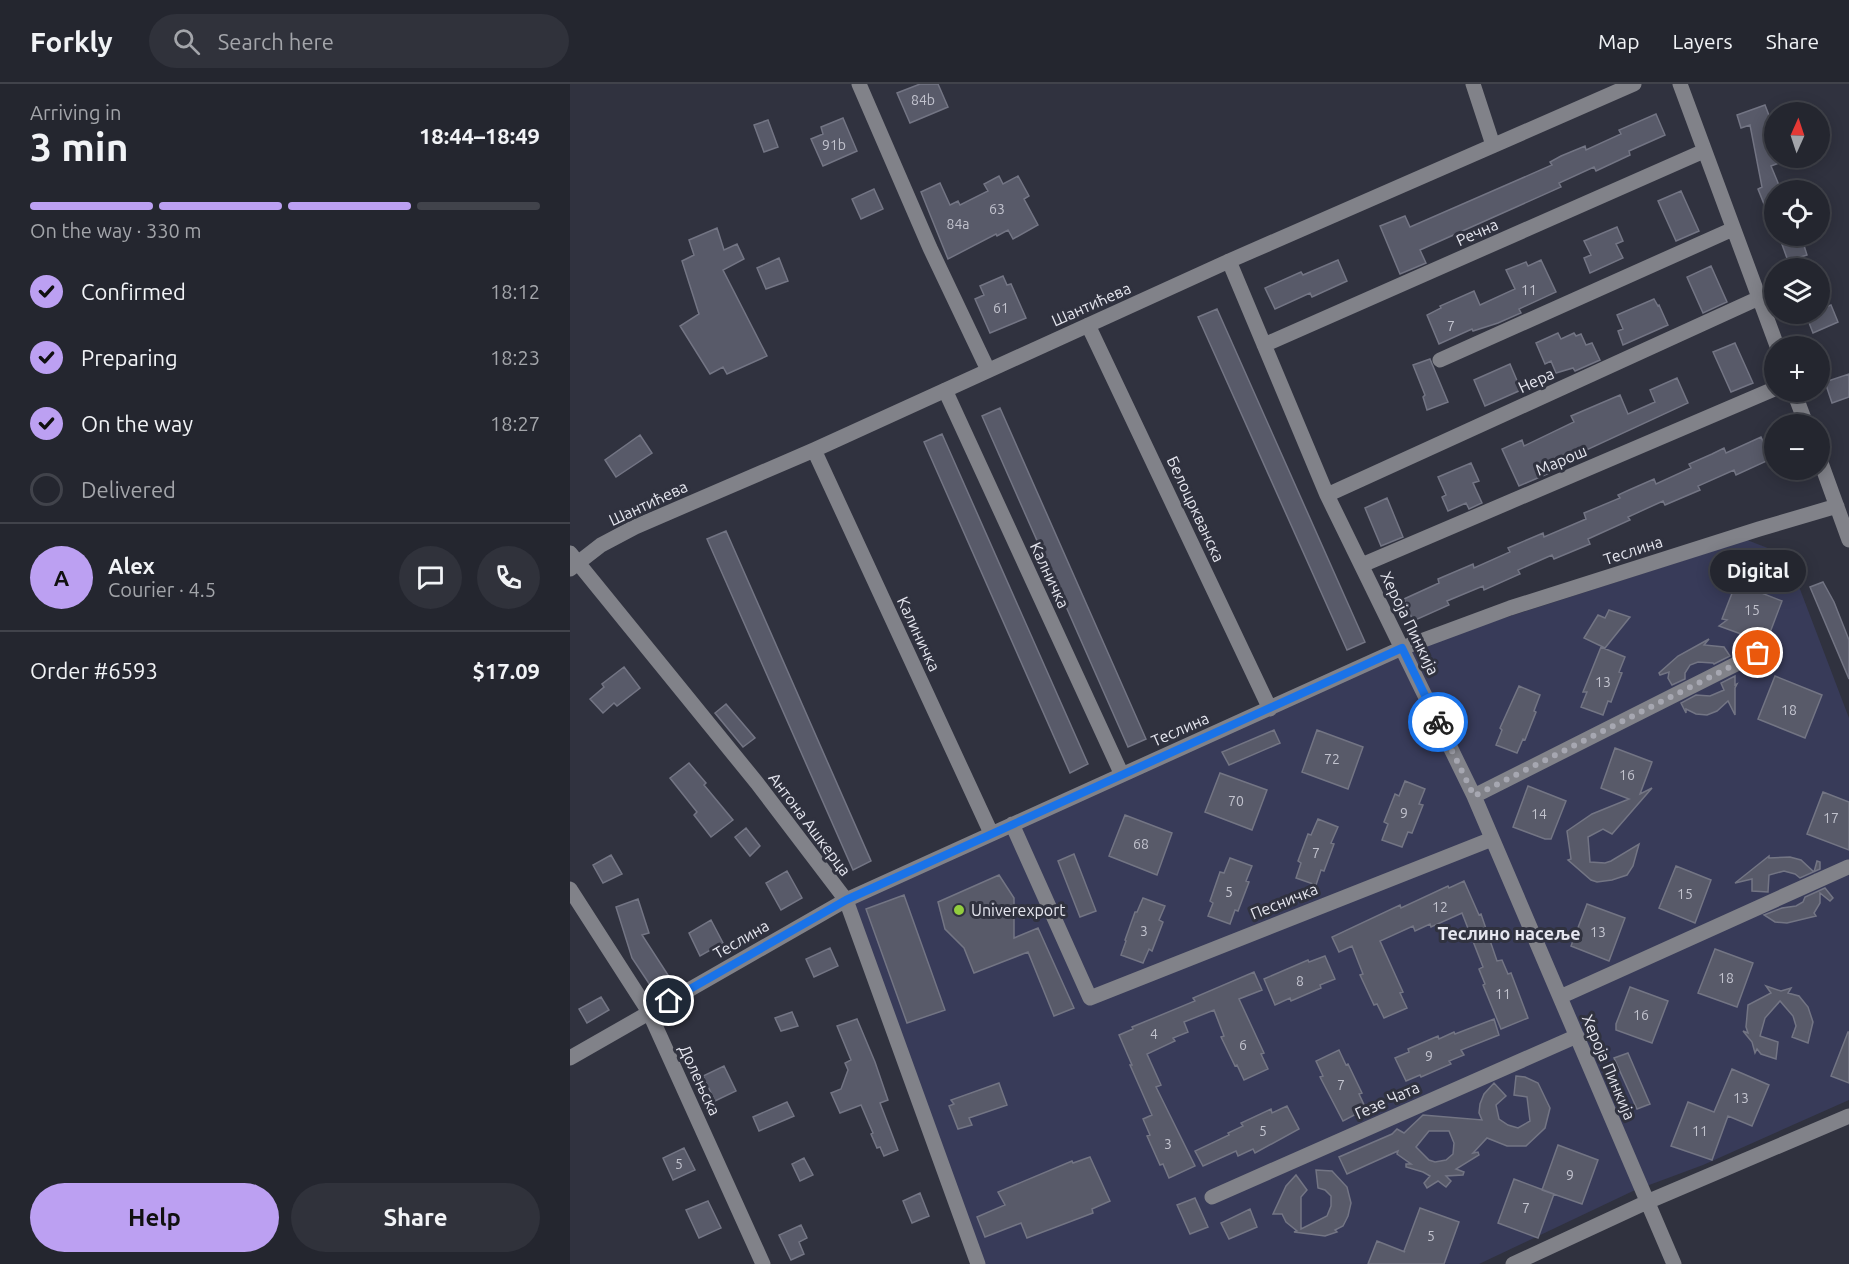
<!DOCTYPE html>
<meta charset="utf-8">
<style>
:root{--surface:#24262f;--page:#30323b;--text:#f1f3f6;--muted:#a3a5aa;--line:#41434b;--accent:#bca0f2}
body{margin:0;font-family:Ubuntu,sans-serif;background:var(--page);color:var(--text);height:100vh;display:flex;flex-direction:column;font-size:22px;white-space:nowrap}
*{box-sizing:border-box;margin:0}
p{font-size:20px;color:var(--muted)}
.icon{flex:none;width:33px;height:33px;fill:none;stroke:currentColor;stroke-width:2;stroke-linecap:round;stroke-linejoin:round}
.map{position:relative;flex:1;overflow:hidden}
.sheet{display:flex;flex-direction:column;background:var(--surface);width:570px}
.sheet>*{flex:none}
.needle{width:39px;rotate:3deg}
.controls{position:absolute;left:1194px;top:18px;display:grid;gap:12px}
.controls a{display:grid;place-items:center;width:66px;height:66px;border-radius:50%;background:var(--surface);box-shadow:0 3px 15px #0003,0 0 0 2px var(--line);font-size:30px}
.pin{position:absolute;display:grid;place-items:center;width:51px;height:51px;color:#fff;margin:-26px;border:3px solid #fff;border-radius:50%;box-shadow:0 2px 6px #0007}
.courier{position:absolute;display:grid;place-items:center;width:60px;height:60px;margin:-30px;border:4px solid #1a73e8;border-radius:50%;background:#fff;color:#222;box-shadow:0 2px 8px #0007}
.bubble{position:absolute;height:42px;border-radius:21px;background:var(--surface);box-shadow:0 3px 15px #0003,0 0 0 2px var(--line);font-size:20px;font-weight:700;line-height:42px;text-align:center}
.head em{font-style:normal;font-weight:700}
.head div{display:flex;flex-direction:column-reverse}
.head{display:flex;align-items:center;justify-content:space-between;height:102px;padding:0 30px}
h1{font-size:39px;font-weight:700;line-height:45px}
.bar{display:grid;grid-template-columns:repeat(4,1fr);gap:9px 6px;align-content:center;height:72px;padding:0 30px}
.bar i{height:8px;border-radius:4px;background:var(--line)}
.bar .on{background:var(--accent)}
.bar p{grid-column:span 4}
.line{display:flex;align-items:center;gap:15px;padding:0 30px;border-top:2px solid var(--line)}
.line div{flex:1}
.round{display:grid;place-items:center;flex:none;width:63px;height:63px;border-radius:32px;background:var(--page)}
ol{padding:0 30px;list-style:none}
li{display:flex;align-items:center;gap:18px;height:66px}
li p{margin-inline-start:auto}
li .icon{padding:6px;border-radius:50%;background:var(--accent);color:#111;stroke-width:4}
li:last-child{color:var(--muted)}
li i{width:33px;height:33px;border:3px solid var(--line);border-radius:50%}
.button{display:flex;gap:12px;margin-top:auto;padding:12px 30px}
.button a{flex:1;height:69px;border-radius:36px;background:var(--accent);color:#111;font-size:24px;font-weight:700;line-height:69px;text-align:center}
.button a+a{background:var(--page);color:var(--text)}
header{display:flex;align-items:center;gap:36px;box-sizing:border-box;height:84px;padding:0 30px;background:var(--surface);border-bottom:2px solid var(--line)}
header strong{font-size:28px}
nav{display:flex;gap:33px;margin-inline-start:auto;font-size:21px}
.search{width:420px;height:54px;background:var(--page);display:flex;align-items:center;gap:15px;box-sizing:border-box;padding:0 21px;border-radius:33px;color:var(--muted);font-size:22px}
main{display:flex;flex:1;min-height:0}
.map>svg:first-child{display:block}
.green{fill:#383b59}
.building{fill:#585a69;stroke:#737584;stroke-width:1.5;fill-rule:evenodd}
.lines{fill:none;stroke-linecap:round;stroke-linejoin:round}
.minor{stroke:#818289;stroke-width:15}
.done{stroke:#a6a7b1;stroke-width:6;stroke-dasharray:0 10.8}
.route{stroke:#1a73e8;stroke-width:8}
.poi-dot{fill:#92cd3e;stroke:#30323f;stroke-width:2}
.labels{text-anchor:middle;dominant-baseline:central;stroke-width:6;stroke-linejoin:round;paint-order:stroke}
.number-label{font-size:14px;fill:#c2c3ce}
.street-label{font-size:16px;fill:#e5e6ef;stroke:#30323f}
.poi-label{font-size:16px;fill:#e5e6ef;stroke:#30323f;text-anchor:start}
.neighbourhood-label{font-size:18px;font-weight:bold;fill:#e5e6ef;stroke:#30323f}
</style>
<header>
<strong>Forkly</strong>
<div class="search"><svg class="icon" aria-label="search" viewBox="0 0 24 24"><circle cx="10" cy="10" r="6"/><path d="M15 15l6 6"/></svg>Search here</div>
<nav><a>Map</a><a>Layers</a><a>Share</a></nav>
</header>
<main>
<section class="sheet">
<div class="head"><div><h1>3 min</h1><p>Arriving in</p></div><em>18:44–18:49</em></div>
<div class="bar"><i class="on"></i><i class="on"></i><i class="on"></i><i></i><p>On the way · 330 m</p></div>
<ol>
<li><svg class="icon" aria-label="check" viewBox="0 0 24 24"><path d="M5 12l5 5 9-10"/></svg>Confirmed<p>18:12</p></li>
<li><svg class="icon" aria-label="check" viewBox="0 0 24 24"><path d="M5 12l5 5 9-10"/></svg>Preparing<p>18:23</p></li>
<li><svg class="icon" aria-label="check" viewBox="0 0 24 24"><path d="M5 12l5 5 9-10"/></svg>On the way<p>18:27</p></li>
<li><i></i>Delivered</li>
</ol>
<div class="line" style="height:108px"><b class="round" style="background:var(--accent);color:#111">A</b><div><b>Alex</b><p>Courier · 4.5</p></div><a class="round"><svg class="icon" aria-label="chat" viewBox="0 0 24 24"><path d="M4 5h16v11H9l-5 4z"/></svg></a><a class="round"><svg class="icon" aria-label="phone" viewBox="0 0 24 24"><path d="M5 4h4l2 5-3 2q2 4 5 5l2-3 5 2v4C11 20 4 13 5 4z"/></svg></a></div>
<div class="line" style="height:78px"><div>Order #6593</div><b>$17.09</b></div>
<div class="button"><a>Help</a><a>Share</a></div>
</section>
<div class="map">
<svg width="1279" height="1180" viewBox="0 0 1279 1180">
<rect width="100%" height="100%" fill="#30323f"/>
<!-- green -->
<path class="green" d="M1177,456L1213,470L1228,500L1279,634V1016L1133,1081L1063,1107L909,1180H413L280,818L825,572L900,545Z"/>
<!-- building -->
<path class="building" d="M350,0H368L378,23L340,39L327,9Z
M1195,21L1200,34L1198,35L1204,62V74H1208L1209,79L1201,82L1211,106H1204V145L1188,105L1192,103L1180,41L1171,44L1167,31Z
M1086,30L1095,51L1059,67L1060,71L1026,87L1024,83L989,99L991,103L850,166L856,179L830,190L810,142L835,132L840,143L982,81L980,78L991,72L1015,62L1016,66L1051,50L1049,46Z
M273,34L287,67L253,82L241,55L253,50L251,43Z
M198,36L208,63L194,68L184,41Z
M429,92L433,100L448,92L459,112L454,115L468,141L443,155L438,146L427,152L426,150L378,175L351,108L370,99L380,121L388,117L390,121L418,107L414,100Z
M304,105L313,125L291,135L282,115Z
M1111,107L1129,147L1106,157L1088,117Z
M1047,143L1053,157L1046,160L1053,174L1020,189L1014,174L1021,171L1014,157Z
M147,144L154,166L167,160L174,175L153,186L197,272L157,290L153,283L140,290L110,242L129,230L112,177L124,171L119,156Z
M1209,152H1231L1237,171L1218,177Z
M209,174L218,197L196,205L187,184Z
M768,176L777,197L742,213L740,209L705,225L695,204L731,188L733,191Z
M971,176L986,208L949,225L951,229L928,239L903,247L902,245L869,260L857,231L871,224L870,222L904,207L910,221L945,205L936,186L956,178L958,182Z
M1141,182L1157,218L1133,229L1117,193Z
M433,192L437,201L441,200L456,234L420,249L405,215L414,211L410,202Z
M1084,215L1088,222L1089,221L1098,241L1053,261L1048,247L1053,245L1047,231Z
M1261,221L1268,238L1243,249L1236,231L1250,230V225Z
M647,225L795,558L777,566L628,233Z
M988,249L991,255L1004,249L1006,252L1011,250L1016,261L1022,259L1030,276L1005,287L1003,284L986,289L981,277L975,280L966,259Z
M1165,259L1183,299L1161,308L1143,268Z
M860,275L878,318L857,326L853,313L855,311L843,281Z
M940,280L951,306L915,322L904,296Z
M1279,290V313L1262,319L1255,298Z
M1107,294L1118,319L986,380L989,385L949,402L932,365L952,356L954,362L1004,338L1001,332L1050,311L1058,330L1085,318L1080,306Z
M430,324L576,655L558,663L412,332Z
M372,350L518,680L500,689L354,358Z
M70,351L82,369L46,393L35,376Z
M1191,353L1201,375L1166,391L1164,386L1128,402L1130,406L1095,421L1093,417L1058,433L1060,436L1018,455L1020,460L984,475L982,471L948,486L950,490L914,506L913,502L877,517L879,521L843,537L834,515L869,499L868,495L903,480L904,484L940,468L938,464L973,449L974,453L1016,435L1014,429L1050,414L1048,411L1059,406L1084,395L1086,400L1121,384L1119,380L1142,370L1154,364L1156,369Z
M901,379L909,397L903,399L912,419L899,425L896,419L878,427L872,413L876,411L868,393Z
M817,414L833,453L811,462L795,424Z
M156,447L301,777L283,786L137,455Z
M1253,498L1264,518L1279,556V595L1240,503Z
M1166,499L1212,517L1196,559L1149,542L1157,536L1152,535Z
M1039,526L1060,533L1035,564L1014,554L1028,531L1035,534Z
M1139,555L1134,561L1154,563L1160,572L1144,580L1143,579L1128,578L1120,581L1115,589V595L1102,601L1098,594L1099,588L1090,591L1089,589L1108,572Z
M1031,563L1055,573L1049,588L1052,589L1041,618L1038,617L1033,631L1011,623L1017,608H1013Z
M54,583L70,604L47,622L44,619L33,629L20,615L34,603L32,600Z
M1165,592V601L1167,600L1165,604V631L1158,617L1147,627L1137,631L1126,630L1116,625V629L1111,619L1126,611L1140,612L1154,606L1151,599Z
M1205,592L1252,611L1235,654L1188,635Z
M949,602L970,611L964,627L966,628L955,656L953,655L947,669L926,661L932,646L930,644Z
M156,620L185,654L173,663L145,629Z
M704,646L710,659L659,681L652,668Z
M747,646L793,663L778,705L732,688Z
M1045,664L1082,678L1070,710L1082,704L1042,750L1033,745L1018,753L1020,778L1035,779L1041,777L1069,760L1063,782L1057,791L1042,796L1027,798L1021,796L998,776L1001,775L997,747L1022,730L1059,715L1031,704Z
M119,679L136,699L134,701L163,736L141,753L124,731L127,728L100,694Z
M650,689L697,706L682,746L635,728Z
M835,697L855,705L849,720L853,721L842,749L838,748L832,763L812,756L818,740L814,738L825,710L829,712Z
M958,702L996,717L981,755H975L943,743Z
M1253,708L1279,718V766L1237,750Z
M555,731L602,749L587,791L539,772Z
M748,735L768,743L761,759L764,760L754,787L751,786L746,801L726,794L731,779L728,777L738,750L741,751Z
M176,744L190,762L180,772L165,753Z
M504,770L526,827L510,833L488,777Z
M41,771L52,790L33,799L23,781Z
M1199,772V774L1220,773L1231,776L1244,788L1247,777L1250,778V785L1230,794L1225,790L1214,787L1199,791L1198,808L1182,807V795L1165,799Z
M660,774L682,782L676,797L679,798L668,827L665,826L660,840L638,832L643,819L640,817L650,788L654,789Z
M1106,782L1141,796L1125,839L1089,824Z
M217,787L232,814L211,826L196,799Z
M429,791L444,814V854L468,844L504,924L484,932L458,868L404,889L394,864L375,845L368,818Z
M894,797L909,831L911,830L927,877L932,876L938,890L941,889L958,934L931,945L913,901L915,900L909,885L913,883L892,829L861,843L860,840L845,847L843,842L810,857L833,908L830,909L837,924L814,934L807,920L804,921L790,891L793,890L782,862L769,868L762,853L830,821L831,824L878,802L879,804Z
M1255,804L1263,814L1260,817L1250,809V819L1244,829L1246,832L1217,839L1205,838L1194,831L1212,824L1226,822L1233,818L1235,813Z
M334,811L375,926L337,939L296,825Z
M573,814L595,822L589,836L593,838L582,867L579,865L573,879L551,871L556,857L555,856L565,828H567Z
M68,815L79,849L72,851L98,891L80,901L62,874L46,823Z
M1017,820L1055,834L1039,877L1001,862Z
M141,836L153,859L130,872L119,849Z
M260,864L268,882L244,893L236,875Z
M1145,865L1183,879L1167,923L1128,909Z
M755,872L765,895L750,901L751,904L721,917L720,914L705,921L694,895L738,876L739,878Z
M684,888L692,906L669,915L694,969L691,970L698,985L674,996L667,981L665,982L651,953L654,952L644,926L614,938L618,948L603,954L605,957L577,970L591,1001L586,1003L625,1082L599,1094L593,1080L590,1081L577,1052L580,1051L573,1035L582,1031L560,981H562L549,951L563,945L562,943L625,917L623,914Z
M1196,902L1211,907L1221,904L1218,909L1229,912L1238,923L1243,938L1238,959L1222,953L1226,942L1223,932L1210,917L1195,934L1190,952L1208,958L1206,975L1191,970L1187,965L1185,969L1182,958L1173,947L1178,949L1176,943L1178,921L1201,909Z
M1060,903L1098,917L1082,959L1046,946V940Z
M31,913L39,926L17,939L9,925Z
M222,928L228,942L211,947L205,934Z
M287,935L305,978L318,1016L310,1019L328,1066L314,1072L310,1063L307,1064L301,1050L303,1049L291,1021L270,1029L261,1009L271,1005L278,986L275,979L281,976L267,942Z
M924,935L929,951L891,966L894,971L879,977L881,980L851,993L850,991L836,997L825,974L839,968L838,965L868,952L869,955L884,948L885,950Z
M1278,948H1279V999L1261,992Z
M769,966L776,981L778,980L792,1009L789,1010L796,1025L773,1037L750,993L753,992L746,977Z
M1058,969L1080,1020L1067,1025L1044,974Z
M154,982L166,1007L145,1017L133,992Z
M1162,985L1199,1001L1182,1042L1158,1032L1142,1076L1101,1062L1118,1018L1144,1028Z
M946,992L955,993L968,999L980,1024L975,1044L956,1062H937L917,1054L903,1069L908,1068L909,1071L886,1085L894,1088L893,1091L876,1092L881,1097L876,1103L868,1097L857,1104L854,1099L860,1092L853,1088L836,1083V1080H841L827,1070L828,1067L777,1090L769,1073L822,1050L827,1045L834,1049L853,1031L912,1036L909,1029L910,1020L914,1010L924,999L936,1012L926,1021L929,1035L938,1041L948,1044L960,1037L957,1013L944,1011ZM859,1047H879L884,1059L883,1070L876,1076L865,1078L859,1076L846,1063Z
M429,999L437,1021L399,1034L402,1041L388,1045L379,1022L384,1020L381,1016Z
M217,1018L224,1032L189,1047L183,1033Z
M717,1022L729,1045L685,1069L683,1065L668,1072L666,1067L633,1082L625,1067L659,1051L658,1049L673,1042L671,1039L701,1025L702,1029Z
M988,1061L1028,1076L1012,1120L972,1106Z
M114,1064L125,1086L103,1096L93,1074Z
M520,1073L540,1117L522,1125L523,1129L457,1154L451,1139L415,1153L407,1133L435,1121L428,1108L502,1077L503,1079Z
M234,1074L243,1091L230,1097L222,1080Z
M746,1086L762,1087L777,1103L781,1119L778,1132L773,1142L765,1146L767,1148L755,1152L724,1148L727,1147L716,1138L712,1130H703L716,1102L726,1091L737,1106L731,1113V1145L757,1132L761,1122V1112L755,1106L748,1104Z
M944,1095L984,1110L968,1154L928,1139Z
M350,1109L359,1132L342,1139L333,1117Z
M625,1114L638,1143L620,1150L607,1121Z
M138,1117L151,1144L129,1154L116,1126Z
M850,1124L889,1138L874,1180H798L807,1157L835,1168L834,1167Z
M680,1125L687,1143L659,1155L651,1139Z
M231,1141L237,1154L229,1158L234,1170L221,1176L209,1151Z"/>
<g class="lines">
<!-- minor -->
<path class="minor" d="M289,0L360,164L418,286
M903,0L923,61
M1110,0L1207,262
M659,177L757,411L904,712L1104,1180
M518,241L700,625
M694,261L1134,67
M870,276L1163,145
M375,306L552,691
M1224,308L1236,340
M244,366L421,749
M1250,376L1279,456
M757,411L1189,214
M0,469L187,699L276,816L408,1180
M792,481L1204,305
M0,485L31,461L65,443L244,366L659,177L1064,0
M904,712L1188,569
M442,740L520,914L922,755
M0,805L79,928L193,1180
M990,913L1278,783
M0,974L276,816L832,564L940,524L1189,445L1267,422
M642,1113L1007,952
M943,1180L1077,1118L1279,1032"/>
</g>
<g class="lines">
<!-- done -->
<path class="done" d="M868,638L904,712L1188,569"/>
<!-- route -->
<path class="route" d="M99,917L276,816L832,564L868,638"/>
</g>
<!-- markers -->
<circle class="poi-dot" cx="389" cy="826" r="6"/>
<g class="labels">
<!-- number labels -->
<g class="number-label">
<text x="353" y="16">84b</text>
<text x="264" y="61">91b</text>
<text x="427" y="125">63</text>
<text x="388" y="140">84a</text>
<text x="959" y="206">11</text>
<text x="431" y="224">61</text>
<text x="881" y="242">7</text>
<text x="1182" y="526">15</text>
<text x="1033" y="598">13</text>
<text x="1219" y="626">18</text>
<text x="762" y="675">72</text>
<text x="1057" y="691">16</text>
<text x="666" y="717">70</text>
<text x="834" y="729">9</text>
<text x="969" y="730">14</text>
<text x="1261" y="734">17</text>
<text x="571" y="760">68</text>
<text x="746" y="769">7</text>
<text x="659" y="808">5</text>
<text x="1115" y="810">15</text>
<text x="870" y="823">12</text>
<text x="574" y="847">3</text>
<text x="1028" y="848">13</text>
<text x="1156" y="894">18</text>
<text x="730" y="897">8</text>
<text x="933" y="910">11</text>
<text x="1071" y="931">16</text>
<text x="584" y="950">4</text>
<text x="673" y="961">6</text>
<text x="859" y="972">9</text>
<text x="771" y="1001">7</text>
<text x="1171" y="1014">13</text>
<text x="693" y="1047">5</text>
<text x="1130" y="1047">11</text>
<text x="598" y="1060">3</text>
<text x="109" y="1080">5</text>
<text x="1000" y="1091">9</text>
<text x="956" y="1124">7</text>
<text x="861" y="1152">5</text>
</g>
<!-- street labels -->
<g class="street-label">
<text transform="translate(907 148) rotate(-24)">Речна</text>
<text transform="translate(521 220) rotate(-24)">Шантићева</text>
<text transform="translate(966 296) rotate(-25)">Нера</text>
<text transform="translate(991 376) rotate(-23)">Марош</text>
<text transform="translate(78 419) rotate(-25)">Шантићева</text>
<text transform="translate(626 425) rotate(65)">Белоцркванска</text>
<text transform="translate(1063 466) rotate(-18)">Теслина</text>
<text transform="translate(480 491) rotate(65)">Калничка</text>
<text transform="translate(840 539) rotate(64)">Хероја Пинкија</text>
<text transform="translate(349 550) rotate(65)">Калиничка</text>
<text transform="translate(610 645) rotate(-24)">Теслина</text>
<text transform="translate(240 740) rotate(53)">Антона Ашкерца</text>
<text transform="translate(714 817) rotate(-22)">Песничка</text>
<text transform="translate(171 855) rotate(-30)">Теслина</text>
<text transform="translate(1039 983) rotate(67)">Хероја Пинкија</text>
<text transform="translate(130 996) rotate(65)">Долењска</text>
<text transform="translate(817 1016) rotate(-24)">Гезе Чата</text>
</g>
<!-- poi labels -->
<g class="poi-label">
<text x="401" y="826">Univerexport</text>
</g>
<!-- neighbourhood labels -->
<g class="neighbourhood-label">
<text x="939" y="849">Теслино насеље</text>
</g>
</g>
</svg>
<div class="controls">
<a><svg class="needle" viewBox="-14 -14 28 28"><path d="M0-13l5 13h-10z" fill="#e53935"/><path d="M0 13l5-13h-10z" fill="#a3a5aa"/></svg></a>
<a><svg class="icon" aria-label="locate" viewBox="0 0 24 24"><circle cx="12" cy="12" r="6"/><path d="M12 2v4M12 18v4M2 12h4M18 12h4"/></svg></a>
<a><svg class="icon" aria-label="layers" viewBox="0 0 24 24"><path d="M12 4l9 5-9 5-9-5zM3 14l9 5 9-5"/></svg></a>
<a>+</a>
<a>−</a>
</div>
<div class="pin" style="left:1188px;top:569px;background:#ea580c"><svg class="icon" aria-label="bag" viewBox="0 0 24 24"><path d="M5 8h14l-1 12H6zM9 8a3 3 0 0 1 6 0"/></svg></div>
<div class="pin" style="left:99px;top:917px;background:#1f2937"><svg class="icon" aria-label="home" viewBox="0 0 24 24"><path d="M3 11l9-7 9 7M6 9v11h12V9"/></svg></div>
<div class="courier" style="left:868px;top:638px"><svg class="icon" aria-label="bike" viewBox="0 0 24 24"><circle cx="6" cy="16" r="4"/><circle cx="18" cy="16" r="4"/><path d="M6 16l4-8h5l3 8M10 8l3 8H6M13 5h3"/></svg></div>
<div class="bubble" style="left:1140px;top:466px;width:96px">Digital</div>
</div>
</main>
